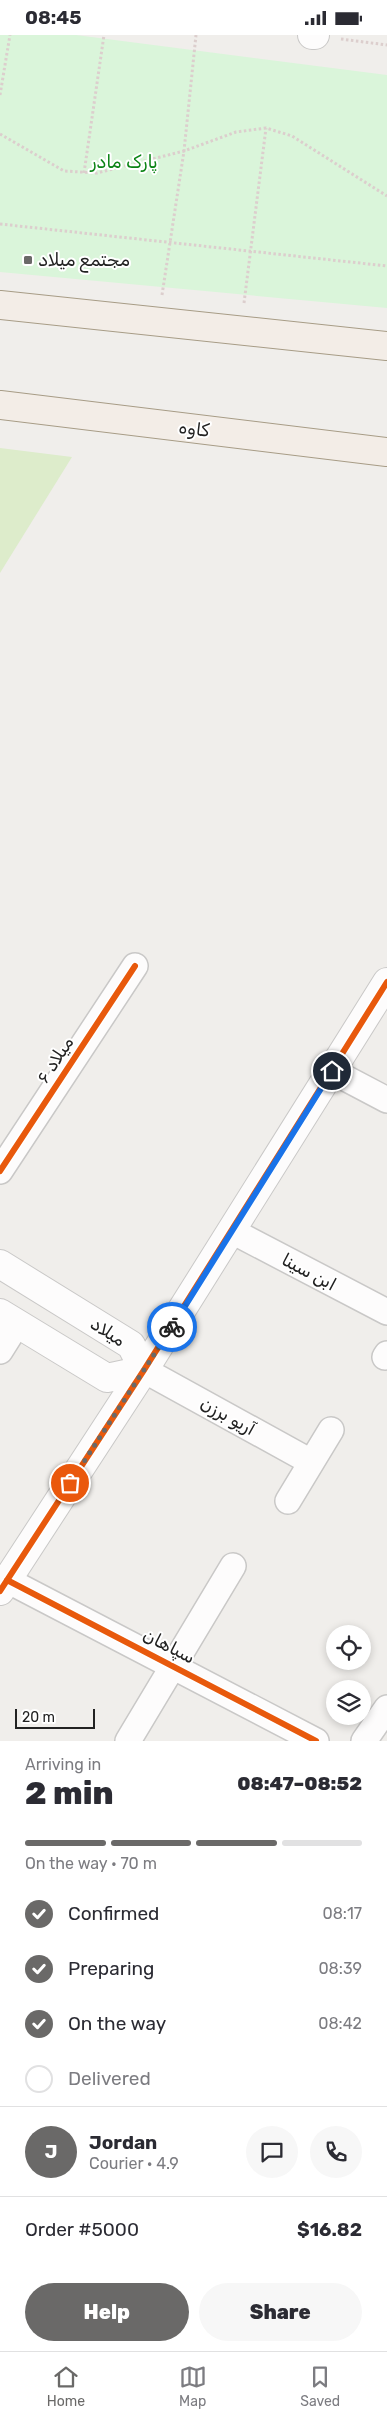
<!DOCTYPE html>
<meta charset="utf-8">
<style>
:root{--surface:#fff;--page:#f7f7f7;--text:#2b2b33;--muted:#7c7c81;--line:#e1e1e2;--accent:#6a6968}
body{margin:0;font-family:Rubik,Vazirmatn,sans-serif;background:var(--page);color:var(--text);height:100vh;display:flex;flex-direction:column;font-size:19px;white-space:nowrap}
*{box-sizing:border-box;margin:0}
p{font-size:16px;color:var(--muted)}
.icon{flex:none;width:28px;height:28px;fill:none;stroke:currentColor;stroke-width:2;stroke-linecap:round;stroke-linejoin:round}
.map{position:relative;height:1706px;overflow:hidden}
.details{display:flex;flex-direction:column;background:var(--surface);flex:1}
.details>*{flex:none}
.tools{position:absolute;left:326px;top:1590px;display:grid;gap:10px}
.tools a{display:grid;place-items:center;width:45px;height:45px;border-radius:50%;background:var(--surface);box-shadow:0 2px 8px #0003;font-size:25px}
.scale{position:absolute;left:15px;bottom:12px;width:80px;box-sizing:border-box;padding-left:5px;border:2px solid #222;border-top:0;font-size:14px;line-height:18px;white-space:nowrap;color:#222;-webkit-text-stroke:4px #fff;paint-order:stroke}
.pin{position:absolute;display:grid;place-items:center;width:42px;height:42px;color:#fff;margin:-21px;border:2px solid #fff;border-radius:50%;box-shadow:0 1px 5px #0007}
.courier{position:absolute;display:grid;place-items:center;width:50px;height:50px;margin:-25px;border:4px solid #1a73e8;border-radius:50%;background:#fff;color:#222;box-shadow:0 1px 6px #0007}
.summary em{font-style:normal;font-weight:800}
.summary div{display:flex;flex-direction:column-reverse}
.summary{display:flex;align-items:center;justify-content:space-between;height:85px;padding:0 25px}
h1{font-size:32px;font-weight:800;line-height:38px}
.bar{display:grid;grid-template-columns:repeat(4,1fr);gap:8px 5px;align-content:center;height:60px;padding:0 25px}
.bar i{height:6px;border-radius:4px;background:var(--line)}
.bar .current{background:var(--accent)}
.bar p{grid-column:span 4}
.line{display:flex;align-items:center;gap:12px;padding:0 25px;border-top:1px solid var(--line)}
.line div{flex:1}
.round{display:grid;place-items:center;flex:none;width:52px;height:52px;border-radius:26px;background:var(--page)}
ol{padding:0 25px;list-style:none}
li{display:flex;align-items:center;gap:15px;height:55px}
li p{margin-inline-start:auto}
li .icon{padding:5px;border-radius:50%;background:var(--accent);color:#fff;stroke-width:4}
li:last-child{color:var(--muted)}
li i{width:28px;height:28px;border:2px solid var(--line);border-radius:50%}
.cta{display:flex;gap:10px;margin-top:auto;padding:10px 25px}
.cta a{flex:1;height:58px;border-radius:30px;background:var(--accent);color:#fff;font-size:20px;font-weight:800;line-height:58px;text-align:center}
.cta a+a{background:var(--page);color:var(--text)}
.status{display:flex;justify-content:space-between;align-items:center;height:35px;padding:0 25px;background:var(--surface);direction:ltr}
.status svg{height:14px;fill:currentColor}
.menu{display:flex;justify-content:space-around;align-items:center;height:70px;border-top:1px solid var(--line);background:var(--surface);font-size:14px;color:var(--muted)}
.menu a{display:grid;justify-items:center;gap:2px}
.menu .current{color:var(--accent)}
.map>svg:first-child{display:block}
.grass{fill:#ddeccb}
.park{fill:#daf5da}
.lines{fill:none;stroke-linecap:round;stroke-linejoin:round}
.minor-casing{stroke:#c9c8c7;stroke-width:28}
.tertiary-casing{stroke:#c9c8c7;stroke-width:30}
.primary-casing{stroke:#a79c86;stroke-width:30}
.path{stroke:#dccecd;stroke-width:3;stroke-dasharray:2.5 2.5;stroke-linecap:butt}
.minor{stroke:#fdfcfc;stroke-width:25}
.tertiary{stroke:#fdfcfc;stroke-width:28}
.primary{stroke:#f3ede7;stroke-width:28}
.cycleway-casing{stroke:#fff;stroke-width:9}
.cycleway{stroke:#e8590c;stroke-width:6}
.done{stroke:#6a6968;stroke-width:5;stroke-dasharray:0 9}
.route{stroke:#1a73e8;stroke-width:6}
.poi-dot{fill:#6a6968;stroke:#fff;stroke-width:2}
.labels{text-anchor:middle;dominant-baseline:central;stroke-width:4;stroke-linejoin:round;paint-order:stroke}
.park-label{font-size:18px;fill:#0c8416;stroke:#fff}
.poi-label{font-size:18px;fill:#222;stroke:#fff;text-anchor:start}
.street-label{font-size:18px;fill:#222;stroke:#fff}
</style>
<div class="status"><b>08:45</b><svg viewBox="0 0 49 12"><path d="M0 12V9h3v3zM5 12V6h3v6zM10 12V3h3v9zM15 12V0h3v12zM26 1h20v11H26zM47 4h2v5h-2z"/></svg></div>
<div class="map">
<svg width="387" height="1706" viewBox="0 0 387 1706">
<rect width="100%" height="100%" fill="#f0eeeb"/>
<!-- grass -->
<path class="grass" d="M0,413L72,422L0,538Z"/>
<!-- park -->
<path class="park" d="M0,0H76L387,40V273L0,237Z"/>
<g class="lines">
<!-- minor casing -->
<g class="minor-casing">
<path id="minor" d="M332,1036L387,1065
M0,1136L135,931
M232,1196L387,1277
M0,1316L17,1289
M385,1322L387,1319
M144,1335L311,1427
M288,1466L331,1395
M7,1545L316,1706
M128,1706L233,1531
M364,1706L387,1673"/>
</g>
<!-- tertiary casing -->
<g class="tertiary-casing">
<path id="tertiary" d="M312,0H315
M0,1229L131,1310L144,1335L107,1343L0,1278
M0,1556L144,1335L387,947"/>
</g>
<!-- primary casing -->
<g class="primary-casing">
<path id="primary" d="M0,270L387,311
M0,370L387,417"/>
</g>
<!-- path -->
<path class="path" d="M341,4L387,10
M0,60L10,0
M0,99L64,136L97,138L184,116L236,97L266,93L292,101L387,161
M84,138L104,0
M0,189L387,231
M162,260L184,116L196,0
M244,268L266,93"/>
<!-- minor -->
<use href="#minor" class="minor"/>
<!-- tertiary -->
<use href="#tertiary" class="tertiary"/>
<!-- primary -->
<use href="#primary" class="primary"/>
<!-- cycleway casing -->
<g class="cycleway-casing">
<path id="cycleway" d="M0,1136L135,931
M7,1545L316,1706
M0,1556L144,1335L387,947"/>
</g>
<!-- cycleway -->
<use href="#cycleway" class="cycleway"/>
</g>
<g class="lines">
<!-- done -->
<path class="done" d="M70,1448L172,1292"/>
<!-- route -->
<path class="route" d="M172,1292L332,1036"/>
</g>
<!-- markers -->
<rect class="poi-dot" x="23" y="220" width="10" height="10" rx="2.5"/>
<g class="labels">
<!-- park labels -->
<g class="park-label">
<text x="124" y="127">پارک مادر</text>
</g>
<!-- poi labels -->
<g class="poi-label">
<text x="38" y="225">مجتمع میلاد</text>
</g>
<!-- street labels -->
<g class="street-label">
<text transform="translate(194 394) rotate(7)">کاوه</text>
<text transform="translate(55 1025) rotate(-57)">میلاد ۶</text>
<text transform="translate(309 1237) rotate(28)">ابن سینا</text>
<text transform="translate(108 1297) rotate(33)">میلاد</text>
<text transform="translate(228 1381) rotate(29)">آریو برزن</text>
<text transform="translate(169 1611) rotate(27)">سپاهان</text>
</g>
</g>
</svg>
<div class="tools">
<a><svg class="icon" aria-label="locate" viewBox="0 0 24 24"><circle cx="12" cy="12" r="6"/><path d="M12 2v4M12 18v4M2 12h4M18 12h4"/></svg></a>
<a><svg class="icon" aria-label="layers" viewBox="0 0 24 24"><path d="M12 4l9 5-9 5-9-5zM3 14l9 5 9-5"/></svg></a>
</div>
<div class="scale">20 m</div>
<div class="pin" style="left:70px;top:1448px;background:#ea580c"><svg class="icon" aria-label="bag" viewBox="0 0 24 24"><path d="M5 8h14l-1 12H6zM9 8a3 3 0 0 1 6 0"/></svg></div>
<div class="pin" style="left:332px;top:1036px;background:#1f2937"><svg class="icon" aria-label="home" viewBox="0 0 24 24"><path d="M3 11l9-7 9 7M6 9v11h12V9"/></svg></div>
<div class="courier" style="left:172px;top:1292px"><svg class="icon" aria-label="bike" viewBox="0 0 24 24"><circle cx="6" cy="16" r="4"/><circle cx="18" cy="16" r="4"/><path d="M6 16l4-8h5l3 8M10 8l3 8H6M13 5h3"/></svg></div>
</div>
<section class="details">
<div class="summary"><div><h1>2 min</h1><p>Arriving in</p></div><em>08:47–08:52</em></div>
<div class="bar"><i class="current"></i><i class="current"></i><i class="current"></i><i></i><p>On the way · 70 m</p></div>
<ol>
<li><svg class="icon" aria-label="check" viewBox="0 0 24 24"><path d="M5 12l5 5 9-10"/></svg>Confirmed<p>08:17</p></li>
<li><svg class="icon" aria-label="check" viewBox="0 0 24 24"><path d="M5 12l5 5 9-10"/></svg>Preparing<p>08:39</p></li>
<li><svg class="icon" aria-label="check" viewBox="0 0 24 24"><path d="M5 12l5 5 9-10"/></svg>On the way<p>08:42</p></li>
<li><i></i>Delivered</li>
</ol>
<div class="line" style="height:90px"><b class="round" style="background:var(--accent);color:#fff">J</b><div><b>Jordan</b><p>Courier · 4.9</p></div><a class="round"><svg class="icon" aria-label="chat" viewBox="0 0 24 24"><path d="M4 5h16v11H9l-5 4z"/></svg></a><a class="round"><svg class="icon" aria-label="phone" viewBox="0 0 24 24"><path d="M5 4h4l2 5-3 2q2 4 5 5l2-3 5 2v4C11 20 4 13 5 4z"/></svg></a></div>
<div class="line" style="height:65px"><div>Order #5000</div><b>$16.82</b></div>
<div class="cta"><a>Help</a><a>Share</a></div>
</section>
<nav class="menu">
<a class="current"><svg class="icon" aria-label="home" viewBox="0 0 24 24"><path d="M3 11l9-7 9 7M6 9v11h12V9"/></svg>Home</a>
<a><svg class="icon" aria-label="map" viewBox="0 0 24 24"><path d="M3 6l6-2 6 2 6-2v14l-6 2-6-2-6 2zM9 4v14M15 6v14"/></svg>Map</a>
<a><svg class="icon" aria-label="saved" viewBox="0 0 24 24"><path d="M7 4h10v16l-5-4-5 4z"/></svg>Saved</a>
</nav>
